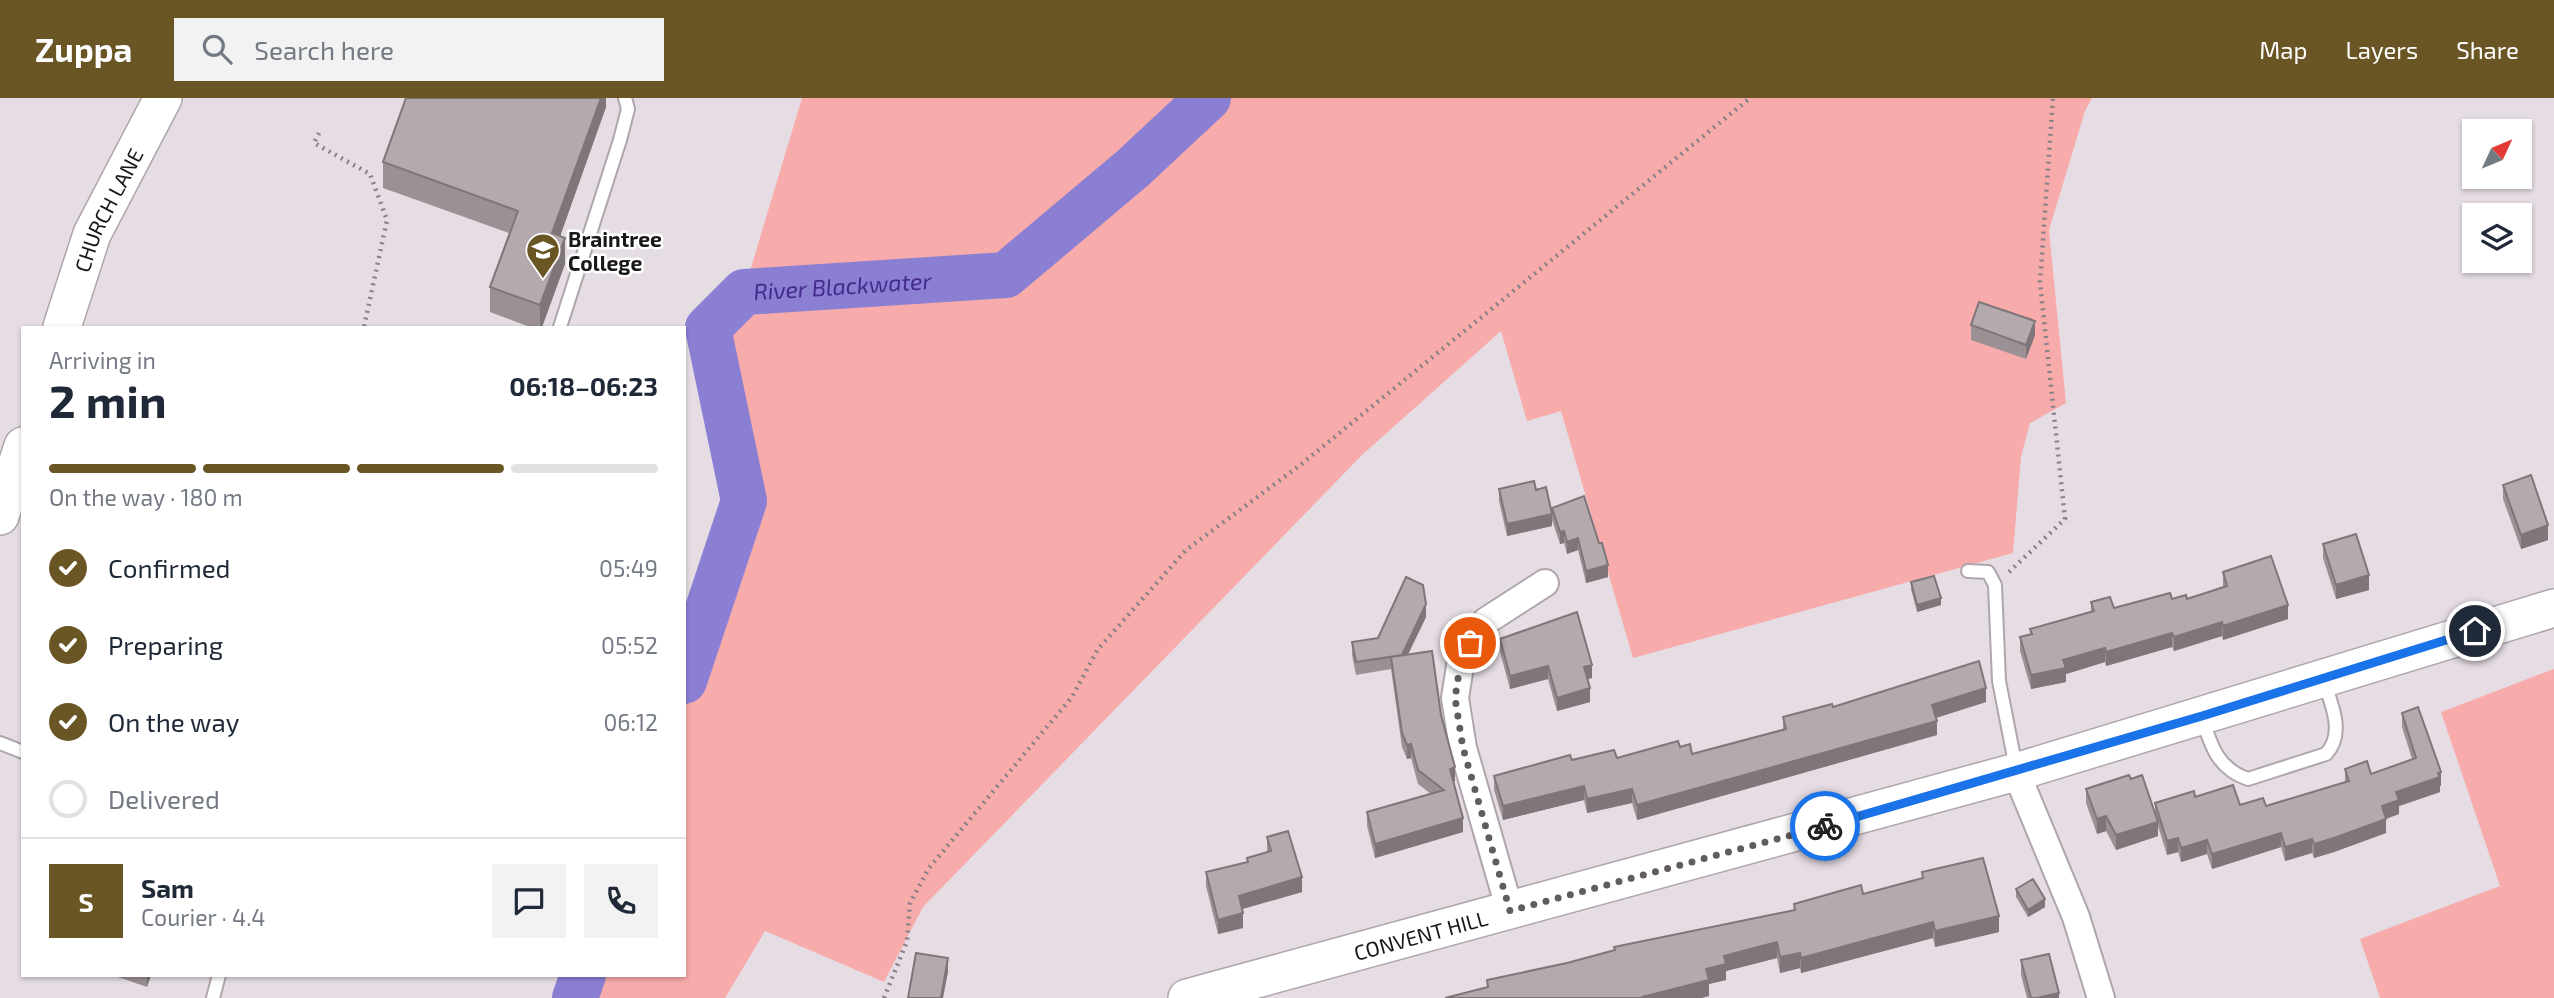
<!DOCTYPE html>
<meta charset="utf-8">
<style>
:root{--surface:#fff;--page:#f2f2f3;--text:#1f2937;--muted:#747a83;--line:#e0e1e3;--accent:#695624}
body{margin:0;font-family:"Exo 2",sans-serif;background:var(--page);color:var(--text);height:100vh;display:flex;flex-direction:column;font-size:26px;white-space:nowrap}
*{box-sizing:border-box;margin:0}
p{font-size:23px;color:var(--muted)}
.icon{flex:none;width:38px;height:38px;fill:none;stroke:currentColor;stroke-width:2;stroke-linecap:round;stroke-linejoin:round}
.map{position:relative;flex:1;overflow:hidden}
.panel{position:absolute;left:21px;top:228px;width:665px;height:651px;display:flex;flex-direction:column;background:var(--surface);border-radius:0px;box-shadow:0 2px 5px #0004}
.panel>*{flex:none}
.needle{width:46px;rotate:46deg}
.controls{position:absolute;left:2462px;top:21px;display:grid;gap:14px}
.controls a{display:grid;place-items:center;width:70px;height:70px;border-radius:0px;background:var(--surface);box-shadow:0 2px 5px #0004;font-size:35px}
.pin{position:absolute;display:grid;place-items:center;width:60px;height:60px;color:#fff;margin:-30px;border:4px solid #fff;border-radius:50%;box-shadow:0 2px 7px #0007}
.courier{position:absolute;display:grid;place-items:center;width:70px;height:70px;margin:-35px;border:5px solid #1a73e8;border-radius:50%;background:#fff;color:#222;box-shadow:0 2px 9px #0007}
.head em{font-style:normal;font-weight:700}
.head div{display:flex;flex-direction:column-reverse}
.head{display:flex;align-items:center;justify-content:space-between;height:119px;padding:0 28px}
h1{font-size:46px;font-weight:700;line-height:52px}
.bar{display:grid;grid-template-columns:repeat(4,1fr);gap:10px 7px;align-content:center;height:84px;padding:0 28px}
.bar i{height:9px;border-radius:5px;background:var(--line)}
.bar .active{background:var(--accent)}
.bar p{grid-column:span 4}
.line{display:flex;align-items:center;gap:18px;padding:0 28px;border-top:2px solid var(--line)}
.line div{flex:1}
.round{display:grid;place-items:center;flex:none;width:74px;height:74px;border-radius:0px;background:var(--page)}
ol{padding:0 28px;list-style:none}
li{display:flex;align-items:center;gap:21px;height:77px}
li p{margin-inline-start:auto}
li .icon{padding:7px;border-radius:50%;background:var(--accent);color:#fff;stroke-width:4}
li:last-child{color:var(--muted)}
li i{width:38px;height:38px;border:4px solid var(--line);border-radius:50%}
header{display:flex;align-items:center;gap:42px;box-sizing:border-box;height:98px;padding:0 35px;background:var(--accent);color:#fff}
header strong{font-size:33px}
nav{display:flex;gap:38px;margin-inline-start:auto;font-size:24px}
.search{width:490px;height:63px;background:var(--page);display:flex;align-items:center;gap:18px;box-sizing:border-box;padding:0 24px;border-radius:0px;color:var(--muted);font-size:26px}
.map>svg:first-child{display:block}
.grass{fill:#f7abaa}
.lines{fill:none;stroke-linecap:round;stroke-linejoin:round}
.river{stroke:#8b7fd3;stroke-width:46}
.lane-casing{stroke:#afa6ad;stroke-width:16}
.street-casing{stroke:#afa6ad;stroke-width:30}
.secondary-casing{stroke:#afa6ad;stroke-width:40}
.path{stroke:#888186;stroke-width:4.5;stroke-dasharray:2 5;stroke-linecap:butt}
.lane{stroke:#fff;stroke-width:12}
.street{stroke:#fff;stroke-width:26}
.secondary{stroke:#fff;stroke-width:37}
.wall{fill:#9b9195}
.shaded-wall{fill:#7e7679}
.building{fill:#b4a9ad;stroke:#7e7679;stroke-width:2}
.done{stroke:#615c60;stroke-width:7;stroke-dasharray:0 12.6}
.route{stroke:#1a73e8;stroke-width:9}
.labels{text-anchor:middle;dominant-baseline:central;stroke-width:5;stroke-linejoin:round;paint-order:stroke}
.street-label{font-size:21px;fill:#1a1719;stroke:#fff}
.poi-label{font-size:21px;font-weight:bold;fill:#1a1719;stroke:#fff;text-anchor:start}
.water-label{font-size:23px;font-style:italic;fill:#442a8d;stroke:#fff}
</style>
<header>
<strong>Zuppa</strong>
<div class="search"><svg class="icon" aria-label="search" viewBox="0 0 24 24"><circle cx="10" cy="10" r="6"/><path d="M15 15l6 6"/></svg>Search here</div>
<nav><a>Map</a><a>Layers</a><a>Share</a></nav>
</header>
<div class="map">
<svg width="2554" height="900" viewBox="0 0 2554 900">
<rect width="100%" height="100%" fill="#e6dde4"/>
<!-- grass -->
<path class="grass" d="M802,0H2092L2085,13L2049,132L2066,305L2030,325L2021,359L2013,455L1633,560L1561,313L1527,323L1501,233L1362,357L923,809L884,884L765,833L725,900H575L583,877H684V583L744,403L708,230L744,193Z
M2554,571V900H2380L2360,841L2500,788L2441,614Z"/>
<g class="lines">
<!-- river -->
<g class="river">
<path id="s1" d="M684,583L744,403L708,230L744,194L1006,177L1133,70L1208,0"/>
<path d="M575,900L583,877"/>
</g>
<!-- lane casing -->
<g class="lane-casing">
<path id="lane" d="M560,229L620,42L628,11L625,0
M1968,473L1988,474L1995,487L1999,583L2016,670
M2202,620C2211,648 2218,671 2248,681L2326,656C2345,636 2332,607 2324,584
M0,645L23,654
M213,900L219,877"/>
</g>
<!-- street casing -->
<g class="street-casing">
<path id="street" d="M2016,674L2076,819L2101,900
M1510,813L1463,650L1455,600L1460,568L1486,523L1545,485"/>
</g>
<!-- secondary casing -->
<g class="secondary-casing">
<g id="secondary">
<path id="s2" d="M62,229L92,136L163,0"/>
<path d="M0,418L23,348"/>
<path id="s3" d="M1187,900L2016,674L2554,510"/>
</g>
</g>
<!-- path -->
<path class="path" d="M319,35L314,45L370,76L387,122L364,229
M2009,474L2065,421L2040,184L2053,0
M884,900L907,843L910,805L929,770L1072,599L1098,551L1186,452L1299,368L1750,0"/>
<!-- lane -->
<use href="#lane" class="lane"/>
<!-- street -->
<use href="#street" class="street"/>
<!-- secondary -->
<use href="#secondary" class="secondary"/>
</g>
<!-- wall -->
<path class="wall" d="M606,0V9L560,138L565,166L542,229H530L490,214V189L509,135L383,90V64Z
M1971,227L2035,237L2026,261L1971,242Z
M2503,387L2548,442L2521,451L2503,401Z
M1499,391L1552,428L1507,438L1499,403Z
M1552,410L1608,479L1586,485L1578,452L1567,456L1564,445L1560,446L1552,422Z
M2323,446L2369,492L2336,501L2323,460Z
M2223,474L2288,521L2223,542L2222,538L2174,553L2172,549L2106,568L2105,564L2066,576V584L2031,591L2020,553V539L2030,536V531L2091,514V504L2114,510L2172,501H2187L2223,489Z
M1911,484L1941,507L1917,514L1911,491Z
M1426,519L1408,556L1441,617L1455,683L1453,684L1463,734L1375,760L1367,728V714L1431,696L1418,686L1411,660L1407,661L1402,649L1391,571L1356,577L1352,557V544L1378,540Z
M1500,541L1592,580L1587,581L1590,604L1557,613L1548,581L1510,591L1500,554Z
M1986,604L1936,620L1937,637L1637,722L1632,705L1587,715L1584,702L1503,722L1494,692V678L1572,662L1617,660L1680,649L1692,656L1783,632V619L1833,609Z
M2402,615L2441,688H2440V694L2399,708V716L2386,721V735L2334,754L2314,760L2312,755L2285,763L2281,749L2212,771L2207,756L2181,764L2178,754L2167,757L2158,728V738L2116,752L2106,733L2097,736L2086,705V691L2131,681L2155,716V705L2195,699L2240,707L2266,708L2345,684V671L2371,676L2412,661L2402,629Z
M1267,739L1302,794L1242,811L1243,830L1218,836L1206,788V774L1247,764V760L1267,754Z
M1922,774L1999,834L1935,849L1933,840L1801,875L1800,870L1780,875L1777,860L1726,873V882L1709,886V898L1701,900H1445L1487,889V882L1567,865L1794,812V806L1863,796L1922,781Z
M2016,791L2045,809L2028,819L2016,799Z
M2021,862L2059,900H2027L2021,877Z
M112,877H151L147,889Z"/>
<!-- shaded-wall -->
<path class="shaded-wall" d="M601,0H606V9L552,161V135Z
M565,140V166L542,229H540V207Z
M2035,223V237L2026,261V247Z
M1552,416V428L1507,438V426Z
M2548,427V442L2521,451V437Z
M1564,433V445L1560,446V434Z
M1578,440V452L1567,456V444Z
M1608,467V479L1586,485V473Z
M2369,477V492L2336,501V487Z
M1941,500V507L1917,514V507Z
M1426,506V519L1402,569V557Z
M2288,507V521L2223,542V528Z
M2222,524V538L2174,553V539Z
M2172,535V549L2106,568V554Z
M2105,550V564L2066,576V584L2031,591V577L2063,562Z
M1592,567V580L1584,582V569Z
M1548,568V581L1510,591V578Z
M1590,590V604L1557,613V600Z
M1986,590V604L1932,621V607Z
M1937,623V637L1637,722V707Z
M1411,646V660L1407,661V647Z
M1455,669V683L1450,685V671Z
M2441,674V688H2440V694L2399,708V716L2382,722V708L2396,694Z
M1584,688V702L1503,722V708Z
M1632,691V705L1587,715V701Z
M2106,718V733L2097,736V721Z
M1463,720V734L1375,760V746Z
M2386,721V735L2334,754L2314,760V746Z
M2158,724V738L2116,752V737Z
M2281,735V749L2212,771V756Z
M2178,740V754L2167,757V743Z
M2312,741V755L2285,763V749Z
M2207,742V756L2181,764V750Z
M1302,779V794L1239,812V798Z
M2045,801V809L2028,819V812Z
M1243,815V830L1218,836V822Z
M1999,818V834L1935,849V833Z
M1933,824V840L1801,875V860Z
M1777,844V860L1726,873V882L1709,886V898L1701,900H1642V899L1706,871L1724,858Z
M1800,855V870L1780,875V859Z
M948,860V874L943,900H941Z
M147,877H151L147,889Z
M2059,895V900H2037Z"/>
<!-- building -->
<path class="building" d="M406,0H601L552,135L565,140L540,207L490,189L518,113L383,64Z
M1979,204L2035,223L2026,247L1971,227Z
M2531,377L2548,427L2521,437L2503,387Z
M1534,383L1536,392L1546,389L1552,416L1507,426L1499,391Z
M1584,398L1599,445H1602L1608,467L1586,473L1578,440L1567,444L1564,433L1560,434L1552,410Z
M2356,436L2369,477L2336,487L2323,446Z
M2271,458L2288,507L2223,528L2222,524L2174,539L2172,535L2106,554L2105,550L2063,562L2066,570L2031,577L2020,539L2032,536L2030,531L2094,513L2091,504L2110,499L2114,510L2170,495L2172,501L2186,497L2187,501L2227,488L2223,474Z
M1934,478L1941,500L1917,507L1911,484Z
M1406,479L1423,487L1426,506L1402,557L1356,564L1352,544L1378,540Z
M1577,514L1592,567L1584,569L1590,590L1557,600L1548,568L1510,578L1500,541Z
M1432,553L1441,617L1455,669L1450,671L1463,720L1375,746L1367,714L1444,692L1418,672L1411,646L1407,647L1402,635L1391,559Z
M1979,563L1986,590L1932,607L1937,623L1637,707L1632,691L1587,701L1584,688L1503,708L1494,678L1570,657L1572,662L1614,652L1617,660L1678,643L1680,649L1690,646L1692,656L1786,631L1783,619L1832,606L1833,609Z
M2418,609L2441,674L2438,675L2440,679L2396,694L2399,702L2382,708L2386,721L2334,740L2314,746L2312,741L2285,749L2281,735L2212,756L2207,742L2181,750L2178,740L2167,743L2155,705L2194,693L2195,699L2233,687L2240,707L2263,700L2266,708L2349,683L2345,671L2367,663L2371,676L2416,660L2402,615Z
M2129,677L2131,681L2142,677L2158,724L2116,737L2106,718L2097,721L2086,691Z
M1288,733L1302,779L1239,798L1243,815L1218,822L1206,774L1248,764L1247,760L1271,753L1267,739Z
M1983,760L1999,818L1935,833L1933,824L1801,860L1800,855L1780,859L1777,844L1724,858L1726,866L1706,871L1709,882L1642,899V900H1445L1488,889L1487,882L1567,865L1615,852L1614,849L1795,812L1794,806L1861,787L1863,796L1923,780L1922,774Z
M2033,781L2045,801L2028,812L2016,791Z
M916,855L948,860L941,900H908Z
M2049,856L2059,895L2037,900H2031L2021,862Z"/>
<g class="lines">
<!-- done -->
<path class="done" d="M1470,545L1460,568L1455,600L1463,650L1510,813L1825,728"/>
<!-- route -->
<path class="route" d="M1825,728L2202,618L2475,533"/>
</g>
<!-- icons -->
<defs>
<g id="university-pin" transform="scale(1.75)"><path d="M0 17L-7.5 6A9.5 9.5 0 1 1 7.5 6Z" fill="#695624" stroke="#fff"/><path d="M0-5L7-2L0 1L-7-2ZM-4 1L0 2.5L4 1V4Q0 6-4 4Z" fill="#fff"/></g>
</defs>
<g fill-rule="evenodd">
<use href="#university-pin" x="543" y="152"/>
</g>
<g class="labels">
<!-- street labels -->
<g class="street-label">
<text stroke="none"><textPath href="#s2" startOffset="126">CHURCH LANE</textPath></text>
<text stroke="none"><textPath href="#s3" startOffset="242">CONVENT HILL</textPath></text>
</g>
<!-- poi labels -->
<g class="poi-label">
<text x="568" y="140">Braintree<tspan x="568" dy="24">College</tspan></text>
</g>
<!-- water labels -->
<g class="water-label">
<text stroke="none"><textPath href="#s1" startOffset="516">River Blackwater</textPath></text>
</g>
</g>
</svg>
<div class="controls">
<a><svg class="needle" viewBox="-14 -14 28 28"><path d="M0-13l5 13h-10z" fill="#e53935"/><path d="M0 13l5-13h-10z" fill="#747a83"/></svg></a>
<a><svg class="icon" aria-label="layers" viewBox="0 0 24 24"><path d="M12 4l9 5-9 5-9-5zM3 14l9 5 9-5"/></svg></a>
</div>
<div class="pin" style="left:1470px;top:545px;background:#ea580c"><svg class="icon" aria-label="bag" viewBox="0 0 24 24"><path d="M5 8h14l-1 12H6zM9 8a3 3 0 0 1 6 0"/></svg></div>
<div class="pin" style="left:2475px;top:533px;background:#1f2937"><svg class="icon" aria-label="home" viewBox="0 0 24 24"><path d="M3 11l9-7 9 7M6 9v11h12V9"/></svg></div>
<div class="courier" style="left:1825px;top:728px"><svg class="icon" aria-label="bike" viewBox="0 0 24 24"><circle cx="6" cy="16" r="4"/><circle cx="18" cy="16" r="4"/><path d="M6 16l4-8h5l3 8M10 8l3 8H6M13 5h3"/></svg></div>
<section class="panel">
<div class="head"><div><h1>2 min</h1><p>Arriving in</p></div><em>06:18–06:23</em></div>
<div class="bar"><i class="active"></i><i class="active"></i><i class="active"></i><i></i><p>On the way · 180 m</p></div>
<ol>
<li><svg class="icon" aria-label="check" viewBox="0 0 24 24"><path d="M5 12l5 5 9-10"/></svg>Confirmed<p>05:49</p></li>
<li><svg class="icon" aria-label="check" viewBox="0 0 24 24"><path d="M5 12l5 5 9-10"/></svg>Preparing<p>05:52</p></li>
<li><svg class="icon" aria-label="check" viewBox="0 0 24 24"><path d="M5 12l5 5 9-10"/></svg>On the way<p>06:12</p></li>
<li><i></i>Delivered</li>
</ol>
<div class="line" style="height:126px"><b class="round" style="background:var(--accent);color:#fff">S</b><div><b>Sam</b><p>Courier · 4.4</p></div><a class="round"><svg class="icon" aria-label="chat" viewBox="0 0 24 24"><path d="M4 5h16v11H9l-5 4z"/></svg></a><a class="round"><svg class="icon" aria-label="phone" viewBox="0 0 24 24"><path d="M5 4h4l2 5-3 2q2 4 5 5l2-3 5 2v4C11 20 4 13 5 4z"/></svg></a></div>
</section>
</div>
